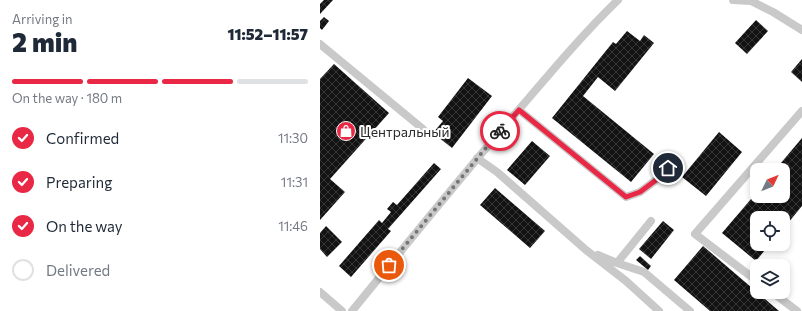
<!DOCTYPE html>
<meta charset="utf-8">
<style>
:root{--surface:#fff;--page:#f6f6f7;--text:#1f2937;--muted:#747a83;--line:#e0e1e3;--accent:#e82844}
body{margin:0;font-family:Commissioner,sans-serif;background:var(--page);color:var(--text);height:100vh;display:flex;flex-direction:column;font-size:15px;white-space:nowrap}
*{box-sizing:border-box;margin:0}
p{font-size:13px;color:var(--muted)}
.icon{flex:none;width:22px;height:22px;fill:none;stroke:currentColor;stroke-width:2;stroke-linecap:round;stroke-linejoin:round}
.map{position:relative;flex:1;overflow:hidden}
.drawer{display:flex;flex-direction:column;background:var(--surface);width:320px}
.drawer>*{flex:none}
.needle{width:26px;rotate:47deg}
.fabs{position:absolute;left:430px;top:163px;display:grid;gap:8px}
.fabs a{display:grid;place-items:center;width:40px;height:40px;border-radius:8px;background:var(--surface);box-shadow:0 2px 6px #0003;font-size:20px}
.pin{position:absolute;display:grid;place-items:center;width:34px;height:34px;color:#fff;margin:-17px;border:2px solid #fff;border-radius:50%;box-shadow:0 1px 4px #0007}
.courier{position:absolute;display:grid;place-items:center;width:40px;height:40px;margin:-20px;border:3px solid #e82844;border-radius:50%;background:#fff;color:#222;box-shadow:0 1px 5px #0007}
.head em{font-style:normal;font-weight:800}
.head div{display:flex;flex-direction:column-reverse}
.head{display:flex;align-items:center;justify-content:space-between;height:68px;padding:0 12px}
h1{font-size:26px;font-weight:800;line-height:30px}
.bar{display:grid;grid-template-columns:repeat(4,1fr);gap:6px 4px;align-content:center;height:48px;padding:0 12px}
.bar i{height:5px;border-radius:3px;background:var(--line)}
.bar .selected{background:var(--accent)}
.bar p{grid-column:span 4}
ol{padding:0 12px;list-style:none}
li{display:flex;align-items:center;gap:12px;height:44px}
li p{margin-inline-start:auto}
li .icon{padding:4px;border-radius:50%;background:var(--accent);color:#fff;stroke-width:4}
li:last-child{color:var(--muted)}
li i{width:22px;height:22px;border:2px solid var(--line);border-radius:50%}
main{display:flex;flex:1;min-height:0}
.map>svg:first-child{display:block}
.building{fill:url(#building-cross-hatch)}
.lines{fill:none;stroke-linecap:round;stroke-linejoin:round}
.minor{stroke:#c9c9c9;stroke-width:8}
.done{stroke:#767676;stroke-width:4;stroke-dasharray:0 7.2}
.route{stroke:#e82844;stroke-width:5}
.labels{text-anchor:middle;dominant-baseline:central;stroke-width:4;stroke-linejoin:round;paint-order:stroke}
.poi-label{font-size:14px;fill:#2c2c2c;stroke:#fff;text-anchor:start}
</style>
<main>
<section class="drawer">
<div class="head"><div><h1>2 min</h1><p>Arriving in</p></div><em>11:52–11:57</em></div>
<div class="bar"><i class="selected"></i><i class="selected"></i><i class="selected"></i><i></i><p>On the way · 180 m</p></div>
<ol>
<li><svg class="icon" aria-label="check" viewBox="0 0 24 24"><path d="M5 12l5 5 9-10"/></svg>Confirmed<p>11:30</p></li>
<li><svg class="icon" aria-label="check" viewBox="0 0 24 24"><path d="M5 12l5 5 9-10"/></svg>Preparing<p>11:31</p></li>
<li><svg class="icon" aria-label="check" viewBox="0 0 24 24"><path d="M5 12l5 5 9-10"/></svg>On the way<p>11:46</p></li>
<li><i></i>Delivered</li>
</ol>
</section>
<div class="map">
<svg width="482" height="311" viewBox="0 0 482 311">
<defs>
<pattern id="building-cross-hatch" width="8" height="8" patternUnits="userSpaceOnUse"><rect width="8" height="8" fill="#131313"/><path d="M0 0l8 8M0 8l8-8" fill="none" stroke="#363636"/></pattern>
</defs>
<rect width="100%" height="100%" fill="#fff"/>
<!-- building -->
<path class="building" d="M4,0H13L0,14V4Z
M4,17L9,21L2,30L0,28V21Z
M436,20L448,31L427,54L415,43Z
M307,31L320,41L324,35L334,43L295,91L278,77L263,96L334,154L311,182L232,118L293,42L296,44Z
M482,59V82L471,72Z
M14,64L69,113L10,179L25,192L0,220V79Z
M148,78L172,96L132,148L113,133L123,121L118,117Z
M399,132L422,152L386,196L362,177Z
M482,138V206L463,229V218H437V244H450L436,261L402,233L437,192V196H463V170H455Z
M212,141L230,156L205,185L187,170Z
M114,163L121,169L68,229L71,231L31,277L19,266L59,220L62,223L71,212L67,209L73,202L77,205Z
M175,188L225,231L210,248L160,205Z
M343,221L354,230L331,259L319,249Z
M6,226L22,242L7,257L0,249V233Z
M383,246L459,311H390L354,280Z
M320,256L331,266L328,270L316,260Z"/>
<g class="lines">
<!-- minor -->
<path class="minor" d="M413,0L431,1L453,12L482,30
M0,44L103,129
M199,110L306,197L320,192L344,174L348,168
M157,158L177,172L266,250L306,281L339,311
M278,255L297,263L324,272L370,311
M297,263L331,221
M437,281L375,234L482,111
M0,292L22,311
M452,292L477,311
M32,311C90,240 148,168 208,99C237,65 266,31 298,0"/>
</g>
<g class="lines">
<!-- done -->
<path class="done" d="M69,265L180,131"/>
<!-- route -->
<path class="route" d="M180,131L199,110L306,197L320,192L344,174L348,168"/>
</g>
<!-- icons -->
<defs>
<g id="shop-disc" transform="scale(1)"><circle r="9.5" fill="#e82844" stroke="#fff"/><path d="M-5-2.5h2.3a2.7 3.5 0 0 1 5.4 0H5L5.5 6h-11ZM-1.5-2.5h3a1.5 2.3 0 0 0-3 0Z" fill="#fff"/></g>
</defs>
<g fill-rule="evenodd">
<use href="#shop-disc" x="26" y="131"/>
</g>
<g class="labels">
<!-- poi labels -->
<g class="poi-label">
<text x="40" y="131">Центральный</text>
</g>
</g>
</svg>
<div class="fabs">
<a><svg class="needle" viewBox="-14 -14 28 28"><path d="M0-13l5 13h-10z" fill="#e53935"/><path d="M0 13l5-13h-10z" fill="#747a83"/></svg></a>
<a><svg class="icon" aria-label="locate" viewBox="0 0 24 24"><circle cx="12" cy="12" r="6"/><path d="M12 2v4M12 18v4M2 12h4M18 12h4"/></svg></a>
<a><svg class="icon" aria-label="layers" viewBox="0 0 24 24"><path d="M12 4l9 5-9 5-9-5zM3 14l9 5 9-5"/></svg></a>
</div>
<div class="pin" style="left:69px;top:265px;background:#ea580c"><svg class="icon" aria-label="bag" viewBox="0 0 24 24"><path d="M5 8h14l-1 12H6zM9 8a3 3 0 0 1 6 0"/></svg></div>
<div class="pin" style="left:348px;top:168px;background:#1f2937"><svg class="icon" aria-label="home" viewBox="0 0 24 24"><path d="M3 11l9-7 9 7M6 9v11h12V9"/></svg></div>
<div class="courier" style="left:180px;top:131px"><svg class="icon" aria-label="bike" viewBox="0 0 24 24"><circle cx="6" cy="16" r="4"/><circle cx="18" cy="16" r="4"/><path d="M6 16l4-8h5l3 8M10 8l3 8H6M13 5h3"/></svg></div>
</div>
</main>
